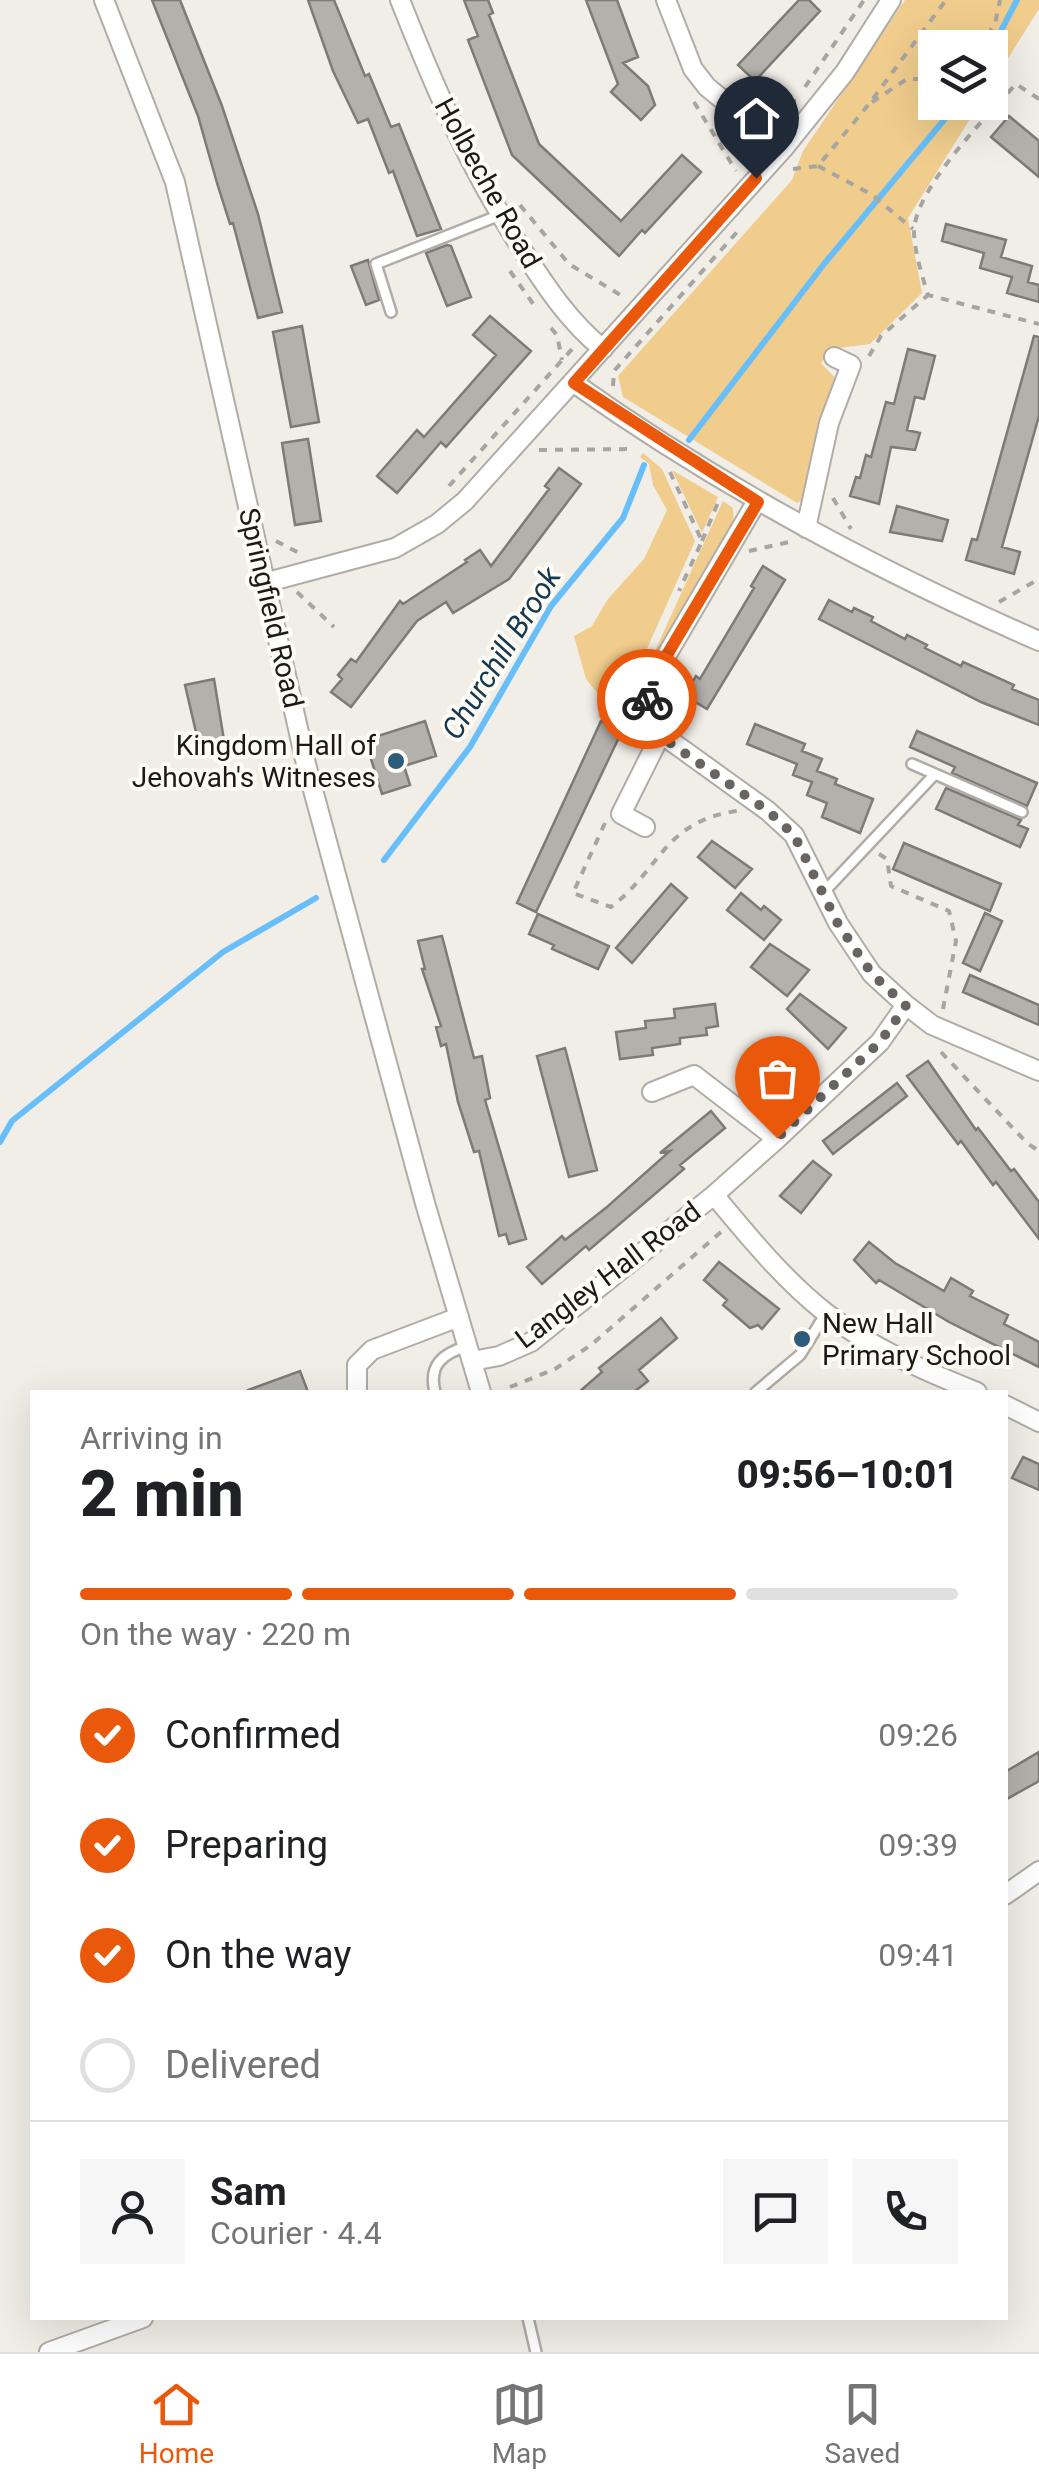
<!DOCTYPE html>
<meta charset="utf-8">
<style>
:root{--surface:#fff;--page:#f6f6f6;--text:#202124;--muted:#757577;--line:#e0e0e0;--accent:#ea580c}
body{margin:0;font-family:Roboto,sans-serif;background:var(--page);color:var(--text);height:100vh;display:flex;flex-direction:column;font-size:38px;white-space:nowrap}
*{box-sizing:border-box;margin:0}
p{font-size:32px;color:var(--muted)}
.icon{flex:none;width:55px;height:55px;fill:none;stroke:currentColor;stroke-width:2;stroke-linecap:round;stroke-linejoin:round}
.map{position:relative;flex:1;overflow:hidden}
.sheet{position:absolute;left:30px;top:1390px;width:978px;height:930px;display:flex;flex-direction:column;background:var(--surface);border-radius:0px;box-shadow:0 10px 40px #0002}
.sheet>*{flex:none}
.controls{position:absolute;left:918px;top:30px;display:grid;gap:20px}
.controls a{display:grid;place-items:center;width:90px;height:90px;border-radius:0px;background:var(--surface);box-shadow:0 10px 40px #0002;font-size:50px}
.pin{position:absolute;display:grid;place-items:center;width:85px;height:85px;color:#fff;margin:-102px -42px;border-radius:50% 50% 50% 0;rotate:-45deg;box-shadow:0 0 10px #0007}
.pin .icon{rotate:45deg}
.courier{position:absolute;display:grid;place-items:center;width:100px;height:100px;margin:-50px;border:8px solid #ea580c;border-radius:50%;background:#fff;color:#222;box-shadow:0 2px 12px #0007}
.headline em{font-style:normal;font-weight:800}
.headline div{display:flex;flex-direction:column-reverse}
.headline{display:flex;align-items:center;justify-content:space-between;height:170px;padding:0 50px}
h1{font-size:65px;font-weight:800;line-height:75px}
.bar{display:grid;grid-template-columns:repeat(4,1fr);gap:15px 10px;align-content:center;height:120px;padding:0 50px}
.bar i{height:12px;border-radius:8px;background:var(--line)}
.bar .active{background:var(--accent)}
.bar p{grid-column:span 4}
.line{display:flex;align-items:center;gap:25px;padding:0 50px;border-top:2px solid var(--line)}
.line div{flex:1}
.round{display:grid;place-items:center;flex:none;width:105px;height:105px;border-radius:0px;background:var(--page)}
ol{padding:0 50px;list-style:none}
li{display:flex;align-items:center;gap:30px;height:110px}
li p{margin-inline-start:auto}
li .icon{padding:10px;border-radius:50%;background:var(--accent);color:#fff;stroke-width:4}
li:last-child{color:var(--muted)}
li i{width:55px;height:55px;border:5px solid var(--line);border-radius:50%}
.tabs{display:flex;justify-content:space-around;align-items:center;height:140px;border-top:2px solid var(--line);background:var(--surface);font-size:28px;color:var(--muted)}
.tabs a{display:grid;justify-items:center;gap:5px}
.tabs .active{color:var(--accent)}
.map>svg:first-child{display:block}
.green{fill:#f0cd8d}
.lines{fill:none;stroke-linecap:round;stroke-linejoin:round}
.stream{stroke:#68bef9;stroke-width:6}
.building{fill:#b4b1ac;stroke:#7e7b76;stroke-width:2.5}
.lane-casing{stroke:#b0ada7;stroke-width:14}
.street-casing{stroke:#b0ada7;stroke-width:22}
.path{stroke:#a7a5a0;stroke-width:4;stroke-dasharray:8 8;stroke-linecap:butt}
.lane{stroke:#fff;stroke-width:9}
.street{stroke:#fff;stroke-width:18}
.done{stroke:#676461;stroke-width:10;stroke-dasharray:0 18}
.route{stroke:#ea580c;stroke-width:12}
.poi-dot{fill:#2d5b7a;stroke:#fefbf5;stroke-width:4}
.labels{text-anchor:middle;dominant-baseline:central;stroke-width:8;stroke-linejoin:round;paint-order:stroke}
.street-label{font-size:28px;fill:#1c1a18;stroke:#fefbf5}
.poi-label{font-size:28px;fill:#1c1a18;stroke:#fefbf5;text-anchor:end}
.water-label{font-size:30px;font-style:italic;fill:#143951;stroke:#fefbf5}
</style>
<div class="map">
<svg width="1039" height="2352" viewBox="0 0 1039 2352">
<rect width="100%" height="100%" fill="#f1eee8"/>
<!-- green -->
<path class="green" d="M905,0H1039V9L990,87V48H935V102L980,103L908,218L922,293L870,344L831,349L821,363L837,380L817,434L806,498L797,503L623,397L618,376L792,180L803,151Z
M643,453L662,469L695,541L630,687L628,705L636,734L598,717L603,700L586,679L574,636L592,626L608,599L644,559L667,510L653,485L649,464L640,457Z
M672,470L718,497L702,533Z
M723,501L733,508L734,527L656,655L654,653Z"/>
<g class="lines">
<!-- stream -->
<path class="stream" d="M990,52L1017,0
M689,440L824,264L959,102
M384,860L470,747L551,606L623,518L644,465
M0,1142L12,1121L223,952L316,898"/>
</g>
<!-- building -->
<path class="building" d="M152,0H180L222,106L258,214L282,312L258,318L233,223L230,224L217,183L198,116Z
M308,0H334L365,76L369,74L391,127L399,124L441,229L417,236L393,171L389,173L368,119L358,123L333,71Z
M464,0H488L493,13L489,15L539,144L621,221L682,155L701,172L645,233L642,230L619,256L512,155L468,40L478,36Z
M586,0H617L638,57L623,63L648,86L655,105L641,120L611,92L618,84Z
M799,0H809L820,11L755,81L738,65Z
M1009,116L1039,141V177L991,137Z
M946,224L1006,240L1001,257L1032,266L1028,282L1039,285V302L1007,293L1012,277L980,268L984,253L942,241Z
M447,245L451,246L471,297L447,306L426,253Z
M368,260L379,300L366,305L351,266Z
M490,316L531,351L446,447L441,442L397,493L377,476L417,430L424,437L496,355L473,335Z
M302,326L319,422L291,427L273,332Z
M1034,336L1039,337V416L1002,547L1020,552L1014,574L966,560L972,539L977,540Z
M908,349L935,356L924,399L915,397L907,430L920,433L915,450L891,447L879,504L850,496L856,477L860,478L866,455L871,457L886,402L894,404Z
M308,439L321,521L295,525L282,443Z
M559,468L581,484L509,579L453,613L446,602L417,621L351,707L331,692L342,679L338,675L351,659L356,662L400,601L403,604L467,562L465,560L480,550L491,566L549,489L545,486Z
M897,506L948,520L942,541L890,532Z
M763,566L785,580L707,709L684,695L696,676L700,679L754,588L751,586Z
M829,600L852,612L854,608L873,617L871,621L905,639L907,635L927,645L925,648L961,666L963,662L1014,685L1012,689L1039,700V725L981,702L819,619Z
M214,679L224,740L199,745L185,685Z
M425,721L436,756L404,766L410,785L382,794L365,740Z
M601,721L622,731L536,912L517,903Z
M755,724L805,744L802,751L822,759L817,771L837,779L835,784L873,799L860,833L822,817L827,803L807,795L812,782L793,775L797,764L747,744Z
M917,731L1037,783L1027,806L952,773L955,767L910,747Z
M946,788L1021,820L1018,825L1028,829L1020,847L936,809Z
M712,841L752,869L735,888L698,857Z
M904,843L1001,884L990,911L893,869Z
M671,884L687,898L632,963L616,948Z
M741,893L761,910L764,906L781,920L764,940L727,910Z
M985,913L1002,921L980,971L963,963Z
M538,914L609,946L598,969L552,949L554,945L529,934Z
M442,936L474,1058L482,1056L490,1098L485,1100L526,1239L509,1244L506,1234L499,1236L479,1151L474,1152L458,1102L446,1044L441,1046L436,1027L441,1026L422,969H425L418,941Z
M770,944L809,970L787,996L751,967Z
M970,975L1039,1005V1025L963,992Z
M800,994L846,1028L828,1049L787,1009Z
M715,1004L718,1026L706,1028L707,1035L680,1038V1044L652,1048L653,1055L620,1059L616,1032L646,1028L645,1021L675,1018L674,1009Z
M778,1046L795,1059L762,1100L745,1087Z
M565,1048L597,1170L569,1177L537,1056Z
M928,1061L976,1130L978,1128L1011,1171L1014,1169L1039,1202V1239L996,1182L993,1185L961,1141L958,1144L907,1076Z
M897,1083L907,1096L833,1154L823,1141Z
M711,1111L725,1128L680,1165L684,1169L649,1199L589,1250L586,1246L542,1284L527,1267L562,1236L565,1240L607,1207L670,1151L660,1153Z
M813,1161L831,1175L801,1213L780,1196Z
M869,1242L895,1263L944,1291L951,1278L973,1291L970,1296L1008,1315L1004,1324L1039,1342V1367L949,1322L879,1280L876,1283L854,1260Z
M719,1262L779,1309L762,1329L758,1325L750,1328L723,1305L727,1300L704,1280Z
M661,1318L677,1338L639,1370L648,1381L634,1392H579L602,1372L599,1368Z
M300,1371L308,1392H248V1390Z
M1023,1457L1039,1464V1490L1012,1478Z
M1039,1752V1781L1005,1800V1772Z"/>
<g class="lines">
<!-- lane casing -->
<g class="lane-casing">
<path id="lane" d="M391,312L376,264L500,215
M912,764L1022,812
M823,893L935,774
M435,1392C428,1365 443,1353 468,1346
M756,1392L800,1355L826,1313
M528,2318L536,2352"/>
</g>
<!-- street casing -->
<g class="street-casing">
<path id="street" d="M104,0L175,182L306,764L425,1203L481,1392
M400,0C436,91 468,165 521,248C545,285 569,322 603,349
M666,0L693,69L707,87L783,149
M574,383C719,486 876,570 1039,641
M757,501L649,685L645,712L650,726L768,811L794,835L838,923L872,974L906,1005L932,1025L1039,1071
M806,528L829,423L851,365L834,357
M264,583L395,548L437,524L465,501L783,149L845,72L891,0
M645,827L621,814L660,736
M652,1092L694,1075L777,1139
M714,1195C748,1236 784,1280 826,1313C871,1348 925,1371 977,1392
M472,1361L499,1356L531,1342L714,1195L777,1139L880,1042L906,1005
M357,1392V1365L372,1350L459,1317
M1005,1405L1039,1422
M1005,1895L1039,1871
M49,2352L143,2318"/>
</g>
<!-- path -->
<path class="path" d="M978,48L995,24L1000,0
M805,87L864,0
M1039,99L1016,84C988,115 913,190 914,233C915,254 922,275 928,295L1039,324
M758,101H796
M694,102L736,171
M872,102L907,79H935
M818,166L871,194L913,229
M793,169L818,166L869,104L946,0
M520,205L569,264L622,296
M510,271L536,308
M551,328L557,335L562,360
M869,356L881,336L928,295
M613,386L614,371L737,232
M539,450L634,449
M670,472L702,541L679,591
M449,486L573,348
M833,498L851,529
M276,541L299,553
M702,541L719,500
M749,551L789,542
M297,592L334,627
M999,602L1039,579
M605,823L573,893L611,907C660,870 664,821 737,811
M879,854L887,859L891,886L949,911L956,941L943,1009
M941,1052L1027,1143L1039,1151
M510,1387L555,1369L591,1345L722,1231"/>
<!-- lane -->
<use href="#lane" class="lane"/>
<!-- street -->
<use href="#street" class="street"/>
</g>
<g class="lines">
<!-- done -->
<path class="done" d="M647,699C645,716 648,725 660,736L768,811L794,835L838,924L872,974L906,1006L880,1042L777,1138"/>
<!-- route -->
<path class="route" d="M647,699L649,685L758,502L574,383L756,178"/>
</g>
<!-- markers -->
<g class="poi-dot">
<circle cx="396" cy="761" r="10"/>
<circle cx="802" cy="1339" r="10"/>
</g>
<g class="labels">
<!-- street labels -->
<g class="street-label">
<text transform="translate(488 183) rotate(61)">Holbeche Road</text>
<text transform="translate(271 608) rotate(77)">Springfield Road</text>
<text transform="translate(608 1275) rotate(-37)">Langley Hall Road</text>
</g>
<!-- poi labels -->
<g class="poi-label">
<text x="376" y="745">Kingdom Hall of<tspan x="376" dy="32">Jehovah's Witneses</tspan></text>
<text x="822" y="1323" text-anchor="start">New Hall<tspan x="822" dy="32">Primary School</tspan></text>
</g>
<!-- water labels -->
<g class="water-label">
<text transform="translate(501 653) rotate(-58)">Churchill Brook</text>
</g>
</g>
</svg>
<div class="controls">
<a><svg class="icon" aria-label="layers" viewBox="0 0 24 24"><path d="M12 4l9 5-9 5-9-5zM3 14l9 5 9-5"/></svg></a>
</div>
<div class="pin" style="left:777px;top:1138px;background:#ea580c"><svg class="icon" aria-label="bag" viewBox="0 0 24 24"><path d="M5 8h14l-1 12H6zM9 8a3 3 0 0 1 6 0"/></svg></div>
<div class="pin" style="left:756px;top:178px;background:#1f2937"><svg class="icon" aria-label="home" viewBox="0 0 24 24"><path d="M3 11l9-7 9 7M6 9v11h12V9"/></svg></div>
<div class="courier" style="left:647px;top:699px"><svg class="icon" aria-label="bike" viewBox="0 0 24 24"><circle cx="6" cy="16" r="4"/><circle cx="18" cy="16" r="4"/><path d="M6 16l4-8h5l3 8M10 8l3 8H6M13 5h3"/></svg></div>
<section class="sheet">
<div class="headline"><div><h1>2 min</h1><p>Arriving in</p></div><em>09:56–10:01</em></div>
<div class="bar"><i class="active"></i><i class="active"></i><i class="active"></i><i></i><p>On the way · 220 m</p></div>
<ol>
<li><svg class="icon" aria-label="check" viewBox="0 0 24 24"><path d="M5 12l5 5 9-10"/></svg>Confirmed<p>09:26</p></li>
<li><svg class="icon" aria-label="check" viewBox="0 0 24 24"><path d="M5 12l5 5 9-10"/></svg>Preparing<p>09:39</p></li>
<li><svg class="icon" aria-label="check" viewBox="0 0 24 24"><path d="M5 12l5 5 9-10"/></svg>On the way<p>09:41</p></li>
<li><i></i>Delivered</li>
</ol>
<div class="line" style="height:180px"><a class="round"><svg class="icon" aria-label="person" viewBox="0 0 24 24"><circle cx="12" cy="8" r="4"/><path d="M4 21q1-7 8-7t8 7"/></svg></a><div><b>Sam</b><p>Courier · 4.4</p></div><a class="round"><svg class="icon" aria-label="chat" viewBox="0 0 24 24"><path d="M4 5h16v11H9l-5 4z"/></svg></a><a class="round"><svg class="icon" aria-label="phone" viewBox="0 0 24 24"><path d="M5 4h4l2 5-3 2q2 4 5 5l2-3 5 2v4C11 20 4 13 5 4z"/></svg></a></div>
</section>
</div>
<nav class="tabs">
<a class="active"><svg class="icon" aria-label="home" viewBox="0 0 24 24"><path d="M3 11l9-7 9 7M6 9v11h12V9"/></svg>Home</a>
<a><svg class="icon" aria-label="map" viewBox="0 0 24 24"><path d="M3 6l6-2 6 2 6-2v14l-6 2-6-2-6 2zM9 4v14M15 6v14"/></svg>Map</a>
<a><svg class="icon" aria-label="saved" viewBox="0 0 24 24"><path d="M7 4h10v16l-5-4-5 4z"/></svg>Saved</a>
</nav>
